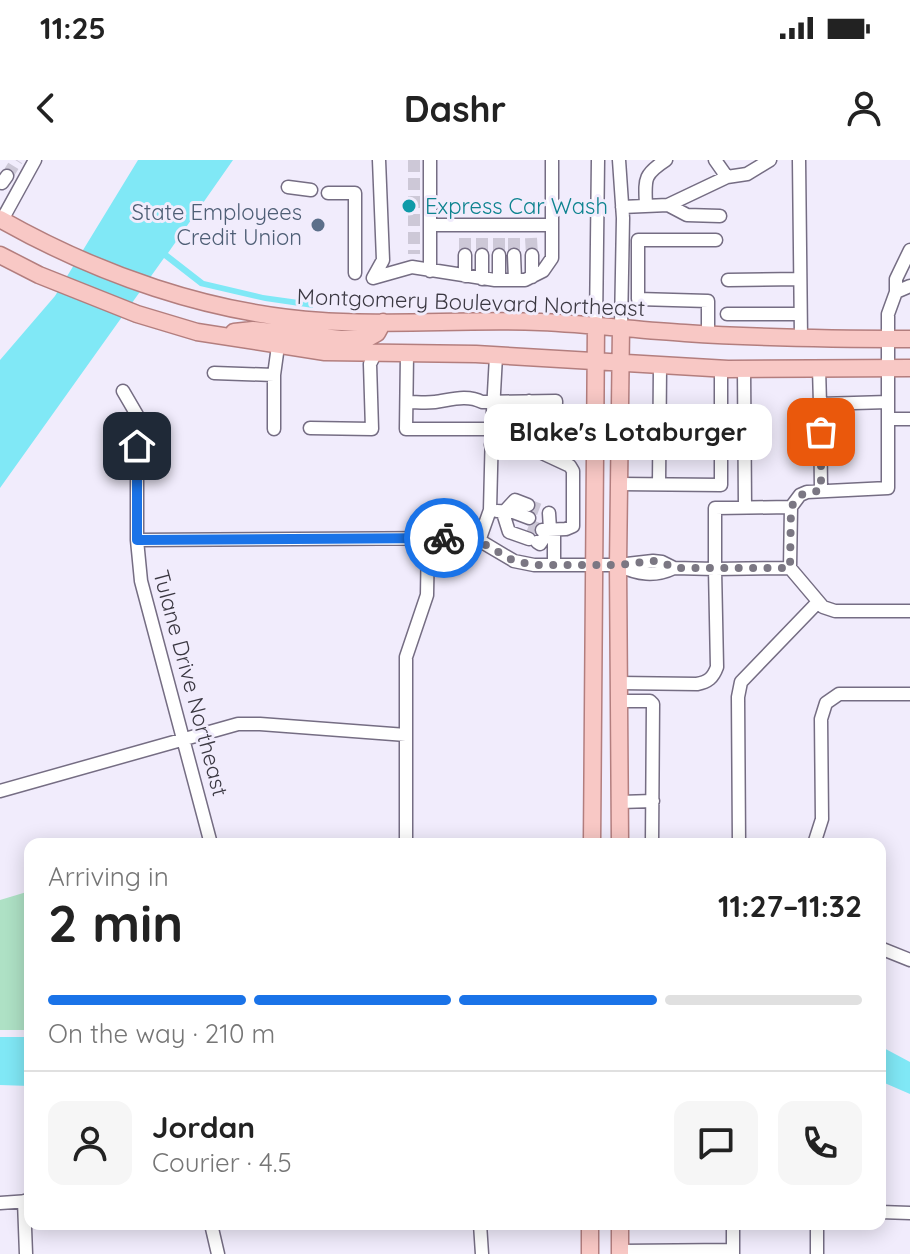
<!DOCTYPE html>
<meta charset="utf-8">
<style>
:root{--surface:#fff;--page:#f6f6f6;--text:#222;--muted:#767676;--line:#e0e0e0;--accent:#1a73e8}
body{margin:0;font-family:Quicksand,sans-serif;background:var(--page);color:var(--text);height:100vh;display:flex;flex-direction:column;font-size:30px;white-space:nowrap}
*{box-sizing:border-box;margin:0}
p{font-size:26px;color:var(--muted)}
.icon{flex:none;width:44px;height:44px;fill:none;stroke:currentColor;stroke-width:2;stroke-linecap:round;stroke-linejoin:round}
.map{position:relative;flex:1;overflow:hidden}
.details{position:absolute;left:24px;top:678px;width:862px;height:392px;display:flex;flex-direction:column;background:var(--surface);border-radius:16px;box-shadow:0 4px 20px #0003}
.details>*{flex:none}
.pin{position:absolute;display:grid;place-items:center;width:68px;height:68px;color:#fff;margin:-34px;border-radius:16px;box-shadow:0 4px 12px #0006}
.courier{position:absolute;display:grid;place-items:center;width:80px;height:80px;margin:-40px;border:6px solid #1a73e8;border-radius:50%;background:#fff;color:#222;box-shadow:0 2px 10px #0007}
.bubble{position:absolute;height:56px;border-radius:16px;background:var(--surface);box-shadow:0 4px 20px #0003;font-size:26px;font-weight:700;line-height:56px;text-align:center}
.headline em{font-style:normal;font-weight:700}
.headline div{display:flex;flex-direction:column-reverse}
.headline{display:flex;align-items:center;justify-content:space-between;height:136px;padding:0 24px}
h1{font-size:52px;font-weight:700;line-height:60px}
.bar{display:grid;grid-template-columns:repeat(4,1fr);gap:12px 8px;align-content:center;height:96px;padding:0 24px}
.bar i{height:10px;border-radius:6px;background:var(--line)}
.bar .selected{background:var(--accent)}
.bar p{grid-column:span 4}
.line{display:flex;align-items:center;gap:20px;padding:0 24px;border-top:2px solid var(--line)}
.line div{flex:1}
.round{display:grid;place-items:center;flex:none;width:84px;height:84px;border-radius:16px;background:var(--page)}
.status{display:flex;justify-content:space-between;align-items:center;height:56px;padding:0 40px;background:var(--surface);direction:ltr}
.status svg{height:22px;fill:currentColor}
header{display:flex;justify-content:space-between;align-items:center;height:104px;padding:0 24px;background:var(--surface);font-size:36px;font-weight:700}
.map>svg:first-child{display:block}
.green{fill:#aee1c5}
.water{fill:#80e8f6}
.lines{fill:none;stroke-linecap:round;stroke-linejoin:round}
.minor-tunnel{stroke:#cdc8d7;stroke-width:12;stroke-dasharray:12 6;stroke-linecap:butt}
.minor-casing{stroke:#756d83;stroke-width:15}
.major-casing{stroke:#b37e7e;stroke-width:19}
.minor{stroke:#fff;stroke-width:12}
.major{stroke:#f8c8c5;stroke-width:16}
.done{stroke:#7b7783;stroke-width:8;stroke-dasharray:0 14.4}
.route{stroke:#1a73e8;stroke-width:10}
.culture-dot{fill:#0f9aa8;stroke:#f1ecfc;stroke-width:3}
.service-dot{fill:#5c6f8a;stroke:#f1ecfc;stroke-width:3}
.labels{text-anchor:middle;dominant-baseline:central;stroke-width:6;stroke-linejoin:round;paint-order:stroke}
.culture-label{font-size:22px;fill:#0d838f;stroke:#f1ecfc;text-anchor:start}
.service-label{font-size:22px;fill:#4e5e75;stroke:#f1ecfc;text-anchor:end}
.street-label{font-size:22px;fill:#3b3842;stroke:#f1ecfc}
</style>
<div class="status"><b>11:25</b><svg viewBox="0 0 49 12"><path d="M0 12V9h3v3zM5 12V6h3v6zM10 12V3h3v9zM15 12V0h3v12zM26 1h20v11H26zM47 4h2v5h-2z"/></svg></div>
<header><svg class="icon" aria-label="back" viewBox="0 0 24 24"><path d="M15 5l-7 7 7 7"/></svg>Dashr<svg class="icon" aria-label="person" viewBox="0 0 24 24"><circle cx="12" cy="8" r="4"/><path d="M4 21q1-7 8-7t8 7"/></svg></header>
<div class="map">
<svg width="910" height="1094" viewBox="0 0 910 1094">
<rect width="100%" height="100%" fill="#f1ecfc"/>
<!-- green -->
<path class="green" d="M30,731V870H0V740Z"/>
<!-- water -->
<path class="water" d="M138,0H233L168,93L204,121L263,135L313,142V148L265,141L200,126L164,98L0,328V200L55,136Z
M0,877H30V926L0,925Z
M880,886L910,902V934L880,921Z"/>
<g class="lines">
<!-- minor-tunnel -->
<path class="minor-tunnel" d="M414,0V94
M7,16L17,0
M465,78V95
M482,78V95
M499,78V95
M514,78V95
M531,78L532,95
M528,345L549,353
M529,365L542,370"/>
<!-- minor casing -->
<g class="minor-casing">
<path id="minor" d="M430,0V111
M619,0L623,58L621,167
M799,0L801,177
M727,17L747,14L770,0
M2,23L7,16
M288,27L311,30
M328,33H355V113
M668,45L687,55L720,56
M646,46C645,19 643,15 666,0
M622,47L668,45L727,17L715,0
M2,60L35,0
M430,65H552
M499,95V120
M514,95L515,120
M532,95V117
M465,116V95
M373,118L412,107L495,120H525L543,111L552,98V0
M373,118L383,100L379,0
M482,119V95
M728,120L800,119
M896,132L910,126
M727,154H800
M596,165L598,0
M708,174V141L638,139V80H716
M407,194L406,269H492L490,350L479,381
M819,208L820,244L888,242
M744,209L745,347
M214,213L274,215L278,186
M123,231L137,255V380L141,421L211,684
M407,242C416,242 426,243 435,242C450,240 467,234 482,242L556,241L555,282L569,286H594
M820,244L821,330
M888,259H910
M310,268L372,269L370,204L375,194
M274,269V215
M492,269L496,196
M491,285L527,286L570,306L573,311V366L566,369L542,370
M527,286L529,241
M620,324L721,325V209
M659,324L660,207
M791,347L790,408L715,409V348L791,347L800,335L807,332L888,328V154L896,132V119L910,90
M497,351L513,352L529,358
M503,353L509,372L529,379
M503,353L515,340L528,345
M137,380L464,378L482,382L514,401L534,405H618L653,401L662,402L674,408L715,409L717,507C713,518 708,522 697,524L619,523
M537,382L540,384L550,369L549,353
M554,404V370
M618,405C638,415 655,417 674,408
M790,408L823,447L835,451H910
M619,541H650L653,544L652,684
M0,631L238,564H260L406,575
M620,642L653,641
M406,684V497L427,435L428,377
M739,684L738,537L741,522L818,442
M814,684L822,659L821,559L826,543L839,534H910
M880,788L910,800
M24,1041L26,1094
M0,1043L29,1041
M880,1052L910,1053
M211,1064L218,1094
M480,1064L482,1094
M620,1091L733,1090
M733,1094V1064
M817,1094V1064"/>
</g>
<!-- major casing -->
<g class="major-casing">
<path id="major" d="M0,59C97,114 210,154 322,161C394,166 467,159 540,162C589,164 637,170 685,173C760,178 835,179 910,179
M0,95L39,115L137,154L197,172L325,192L476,194L728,209L910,208
M234,172L253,170L341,179L368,178L377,173L383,162
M592,684L596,165
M620,684L618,405L621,167
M620,1064V1094
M590,1094V1064"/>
</g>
<!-- minor -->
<use href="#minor" class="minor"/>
<!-- major -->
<use href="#major" class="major"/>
</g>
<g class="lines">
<!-- done -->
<path class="done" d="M444,378H464L479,381L514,401L534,405H618L653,401L662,402L674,408H790L791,347L800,335L821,330V272"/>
<!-- route -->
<path class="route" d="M137,286V380L444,378"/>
</g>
<!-- markers -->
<circle class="culture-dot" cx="409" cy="46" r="8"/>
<circle class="service-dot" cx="318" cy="65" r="8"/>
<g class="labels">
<!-- culture labels -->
<g class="culture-label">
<text x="425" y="46">Express Car Wash</text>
</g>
<!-- service labels -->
<g class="service-label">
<text x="302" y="52">State Employees<tspan x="302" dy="25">Credit Union</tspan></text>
</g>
<!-- street labels -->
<g class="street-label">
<text transform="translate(471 142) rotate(2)">Montgomery Boulevard Northeast</text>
<text transform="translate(191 523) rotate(75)">Tulane Drive Northeast</text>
</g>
</g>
</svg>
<div class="pin" style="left:821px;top:272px;background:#ea580c"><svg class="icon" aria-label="bag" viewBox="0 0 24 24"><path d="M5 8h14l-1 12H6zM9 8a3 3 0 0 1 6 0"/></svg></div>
<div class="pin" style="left:137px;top:286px;background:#1f2937"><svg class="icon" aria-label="home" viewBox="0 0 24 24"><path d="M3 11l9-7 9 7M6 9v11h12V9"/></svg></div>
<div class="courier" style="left:444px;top:378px"><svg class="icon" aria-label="bike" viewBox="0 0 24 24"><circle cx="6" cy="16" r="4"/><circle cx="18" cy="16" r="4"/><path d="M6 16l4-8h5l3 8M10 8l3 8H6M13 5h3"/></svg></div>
<div class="bubble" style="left:484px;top:244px;width:288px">Blake's Lotaburger</div>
<section class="details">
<div class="headline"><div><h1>2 min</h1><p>Arriving in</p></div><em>11:27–11:32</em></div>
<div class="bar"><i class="selected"></i><i class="selected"></i><i class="selected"></i><i></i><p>On the way · 210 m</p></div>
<div class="line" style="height:144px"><a class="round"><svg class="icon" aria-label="person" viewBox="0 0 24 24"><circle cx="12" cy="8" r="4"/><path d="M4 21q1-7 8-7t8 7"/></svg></a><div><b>Jordan</b><p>Courier · 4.5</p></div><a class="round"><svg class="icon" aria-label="chat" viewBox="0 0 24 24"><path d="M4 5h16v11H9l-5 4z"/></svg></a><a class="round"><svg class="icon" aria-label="phone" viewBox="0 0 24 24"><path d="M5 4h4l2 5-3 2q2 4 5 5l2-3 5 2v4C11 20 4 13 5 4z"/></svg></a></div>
</section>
</div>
